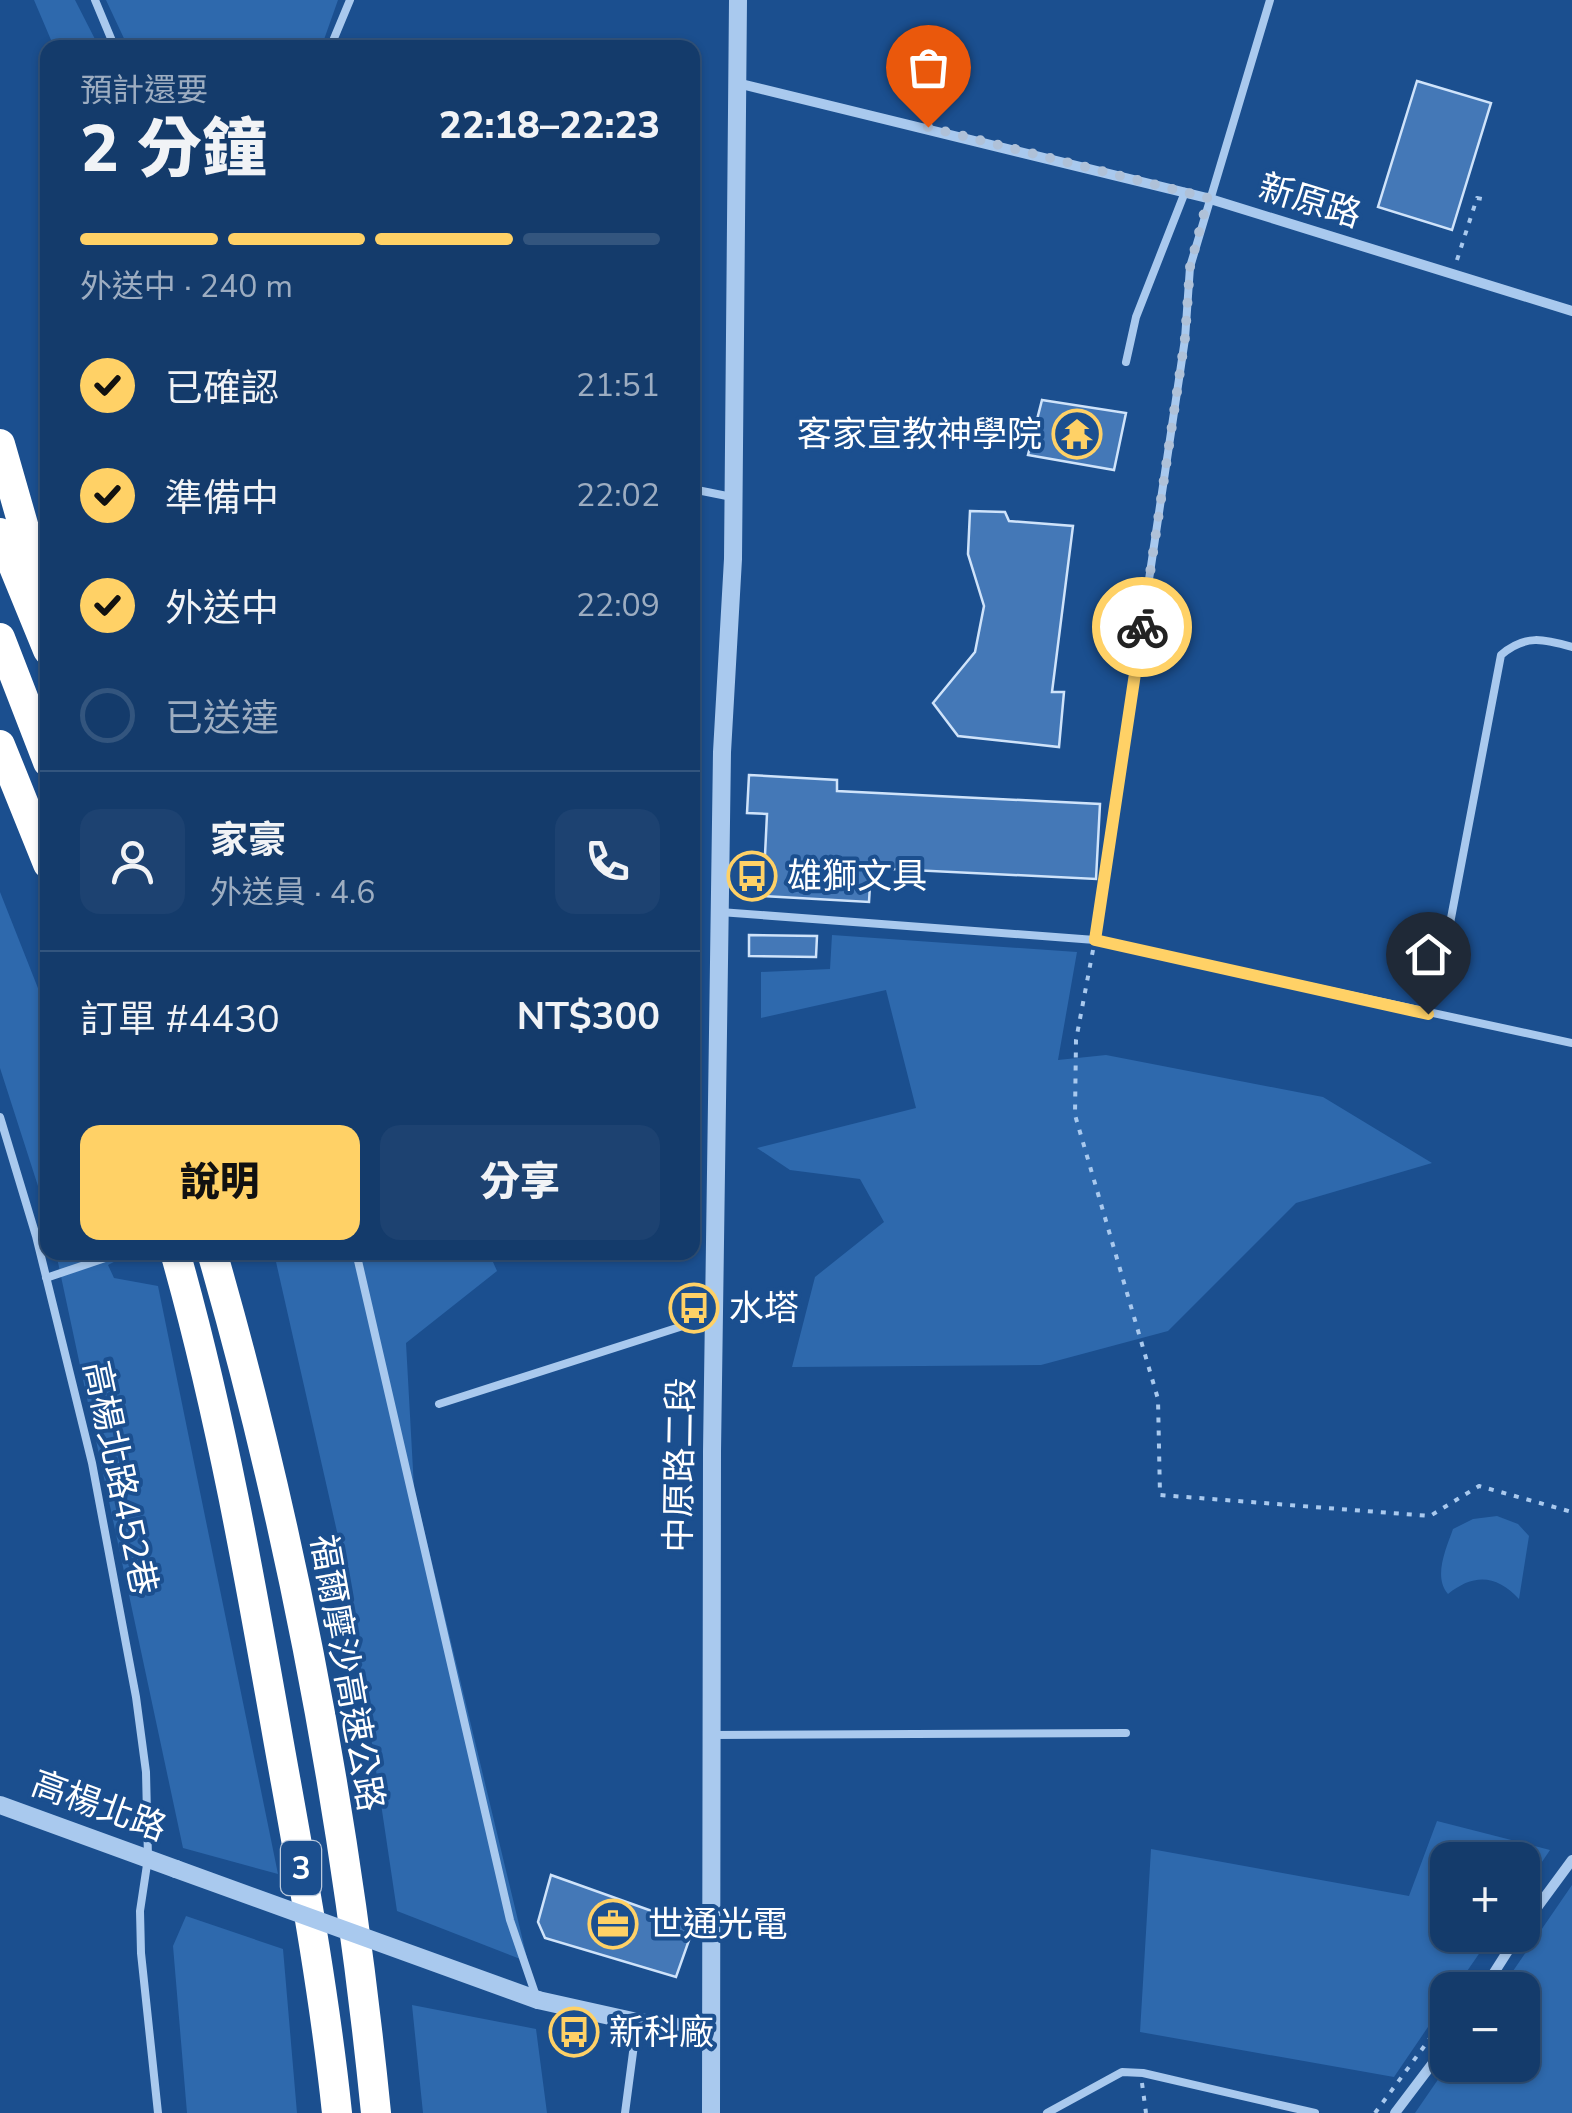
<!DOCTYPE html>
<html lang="zh-TW">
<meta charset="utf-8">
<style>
:root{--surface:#143b6b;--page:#1d4271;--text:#f1f3f6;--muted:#9dadc1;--line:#33557e;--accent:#ffd166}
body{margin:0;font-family:"Nunito Sans","Noto Sans TC",sans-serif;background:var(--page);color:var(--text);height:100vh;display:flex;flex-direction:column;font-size:38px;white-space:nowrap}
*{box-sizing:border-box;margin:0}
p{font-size:32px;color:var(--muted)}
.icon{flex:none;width:55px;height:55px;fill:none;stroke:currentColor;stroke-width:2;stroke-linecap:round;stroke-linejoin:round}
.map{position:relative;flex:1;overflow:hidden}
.details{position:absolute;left:40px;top:40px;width:660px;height:1220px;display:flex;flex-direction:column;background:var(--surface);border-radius:20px;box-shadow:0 2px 8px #0004,0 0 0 2px var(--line)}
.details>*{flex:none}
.fabs{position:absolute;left:1430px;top:1842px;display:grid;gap:20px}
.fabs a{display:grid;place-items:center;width:110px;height:110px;border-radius:20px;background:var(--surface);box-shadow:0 2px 8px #0004,0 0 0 2px var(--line);font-size:50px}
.pin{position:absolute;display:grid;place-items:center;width:85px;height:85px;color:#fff;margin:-102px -42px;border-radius:50% 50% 50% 0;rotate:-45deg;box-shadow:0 0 10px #0007}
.pin .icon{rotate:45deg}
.courier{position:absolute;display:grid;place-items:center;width:100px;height:100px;margin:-50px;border:8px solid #ffd166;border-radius:50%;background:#fff;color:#222;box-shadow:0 2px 12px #0007}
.overview em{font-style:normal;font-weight:800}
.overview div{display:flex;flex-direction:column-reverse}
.overview{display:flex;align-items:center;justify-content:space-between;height:170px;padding:0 40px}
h1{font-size:65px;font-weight:800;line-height:75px}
.bar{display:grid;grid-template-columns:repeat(4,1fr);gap:15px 10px;align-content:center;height:120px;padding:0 40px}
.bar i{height:12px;border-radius:8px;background:var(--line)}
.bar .selected{background:var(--accent)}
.bar p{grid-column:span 4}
.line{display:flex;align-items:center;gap:25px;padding:0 40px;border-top:2px solid var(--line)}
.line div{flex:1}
.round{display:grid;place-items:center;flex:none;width:105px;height:105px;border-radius:20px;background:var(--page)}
ol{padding:0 40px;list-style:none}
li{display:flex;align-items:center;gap:30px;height:110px}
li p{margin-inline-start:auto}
li .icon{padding:10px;border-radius:50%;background:var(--accent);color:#111;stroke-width:4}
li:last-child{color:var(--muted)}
li i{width:55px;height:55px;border:5px solid var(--line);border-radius:50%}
.button{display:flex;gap:20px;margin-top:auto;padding:20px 40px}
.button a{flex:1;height:115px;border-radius:20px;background:var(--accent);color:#111;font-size:40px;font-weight:800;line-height:115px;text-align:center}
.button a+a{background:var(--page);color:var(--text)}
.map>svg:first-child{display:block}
.green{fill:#2e69ad}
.building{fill:#4478b7;stroke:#cfe3fa;stroke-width:2.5}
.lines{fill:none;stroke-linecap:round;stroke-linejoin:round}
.path{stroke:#a9c9ee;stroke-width:4;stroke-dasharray:5 8;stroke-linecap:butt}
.service{stroke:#a9c9ee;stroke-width:8}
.minor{stroke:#a9c9ee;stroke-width:10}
.tertiary{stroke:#a9c9ee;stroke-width:18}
.motorway{stroke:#fff;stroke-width:30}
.tertiary-bridge{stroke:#a9c9ee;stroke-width:18}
.done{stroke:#afc1d8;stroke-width:10;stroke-dasharray:0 18}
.route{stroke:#ffd166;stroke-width:12}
.labels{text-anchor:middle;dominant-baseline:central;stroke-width:8;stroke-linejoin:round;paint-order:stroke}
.shield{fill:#1b4f8f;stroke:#bbcadd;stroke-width:2.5}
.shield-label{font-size:32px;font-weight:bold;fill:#fff}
.street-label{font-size:35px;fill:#fff;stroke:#1b4f8f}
.poi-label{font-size:35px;fill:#fff;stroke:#1b4f8f;text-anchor:start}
</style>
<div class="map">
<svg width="1572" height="2113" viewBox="0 0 1572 2113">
<rect width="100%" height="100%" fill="#1b4f8f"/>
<!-- green -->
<path class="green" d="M34,0H75L99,47H54Z
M106,0H338L321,48L128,47Z
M0,892L47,1011V1214L0,1068Z
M832,935L1077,952L1058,1060L1106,1055L1323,1097L1432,1163L1296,1203L1168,1331L1041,1365L792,1367L815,1277L884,1222L860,1179L790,1170L757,1148L916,1108L886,990L761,1018V972L830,969Z
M56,1253H131L108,1265L114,1278L158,1286L278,1874L183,1848Z
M274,1253H489L497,1271L406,1343L414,1488L528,1962L397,1911L347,1576Z
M1497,1516L1518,1524L1529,1536L1519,1599C1497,1575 1474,1573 1448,1594C1433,1577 1446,1549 1453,1529L1473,1519Z
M1437,1821L1550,1850L1523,1890L1522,1860H1448V1935H1492L1454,1990H1448L1447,1999L1394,2077L1140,2032L1151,1849L1409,1896Z
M1572,1885V2113H1415L1448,2065H1522V1990H1500Z
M186,1916L283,1949L297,2113H187L173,1946Z
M412,2005L536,2029L547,2113H423Z"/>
<!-- building -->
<path class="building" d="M1417,81L1491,103L1452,230L1378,207Z
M1042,400L1126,413L1114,470L1028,455Z
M970,511L1005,512L1009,521L1073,526L1052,692H1064L1059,747L958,736L933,703L975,652L984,606L968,554Z
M749,775L837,780V791L1100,804L1096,879L871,868L869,902L763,896L767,814L747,813Z
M749,935L817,936L816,957L749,956Z
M551,1875L694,1926L676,1977L545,1938L538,1922Z"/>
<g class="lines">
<!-- path -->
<path class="path" d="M1457,260L1477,198L1488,200
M1093,950L1076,1040L1075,1115L1158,1399L1160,1495L1430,1516L1479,1486L1572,1512
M1142,2083L1146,2113
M1375,2113L1448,2014"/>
<!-- service -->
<path class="service" d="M95,0L115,48
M330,48L350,0
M1126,362L1136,317L1185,192
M692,489L732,497
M720,912L1095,940L1572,1043
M1095,940L1185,339L1190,267L1270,0
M1428,1013L1440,976L1501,655C1525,634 1544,639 1572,647
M0,1117L36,1236L92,1463L136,1697L146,1772L148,1858L140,1911L141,1953L158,2113
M356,1252L510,1920L536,1996
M46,1278L123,1252
M439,1404L711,1317
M711,1735L1126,1733
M625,2113L637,2022
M1047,2113L1122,2072L1143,2073L1315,2113"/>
<!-- minor -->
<path class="minor" d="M737,83L1207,198L1572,311
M1522,1928L1572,1860
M1483,1990L1518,1935
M1395,2113L1448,2043"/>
<!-- tertiary -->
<path class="tertiary" d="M0,1805L176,1869
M538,2000L637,2022L709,2031
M711,2113L712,1452L722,752L733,559L738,0"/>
<!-- motorway -->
<path class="motorway" d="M0,444L48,612
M0,533L48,650
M0,638L48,762
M0,745L48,864
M175,1252C221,1414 250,1579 279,1744C301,1867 324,1989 337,2113
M212,1252C293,1533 347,1822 376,2113"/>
<!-- tertiary-bridge -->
<path class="tertiary-bridge" d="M176,1869L538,2000"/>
</g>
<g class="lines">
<!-- done -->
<path class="done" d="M928,127L1208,198L1190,267L1185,338L1142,627"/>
<!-- route -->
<path class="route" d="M1142,627L1095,940L1428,1014"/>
</g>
<!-- icons -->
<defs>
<g id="temple-ring" transform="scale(2.5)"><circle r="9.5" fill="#1b4f8f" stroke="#ffd166" stroke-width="1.5"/><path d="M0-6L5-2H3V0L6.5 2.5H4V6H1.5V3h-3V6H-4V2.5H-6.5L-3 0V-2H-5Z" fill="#ffd166"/></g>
<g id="bus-ring" transform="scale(2.5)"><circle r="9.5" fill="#1b4f8f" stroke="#ffd166" stroke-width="1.5"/><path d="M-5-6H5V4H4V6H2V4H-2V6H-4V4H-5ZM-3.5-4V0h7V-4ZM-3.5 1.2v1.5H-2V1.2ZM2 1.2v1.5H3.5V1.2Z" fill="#ffd166"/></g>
<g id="office-ring" transform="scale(2.5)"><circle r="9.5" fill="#1b4f8f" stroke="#ffd166" stroke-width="1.5"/><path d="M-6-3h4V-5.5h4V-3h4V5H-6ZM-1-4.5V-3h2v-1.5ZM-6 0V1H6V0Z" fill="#ffd166"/></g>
</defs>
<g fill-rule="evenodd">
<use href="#temple-ring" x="1077" y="434"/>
<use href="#bus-ring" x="752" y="876"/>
<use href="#bus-ring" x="694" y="1308"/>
<use href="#office-ring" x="613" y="1924"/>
<use href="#bus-ring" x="574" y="2032"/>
</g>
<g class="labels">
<!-- shield labels -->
<rect class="shield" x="281" y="1841" width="40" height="54" rx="8"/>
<g class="shield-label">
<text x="301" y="1868">3</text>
</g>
<!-- street labels -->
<g class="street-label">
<text transform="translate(1310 201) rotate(17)">新原路</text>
<text transform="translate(680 1465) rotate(-89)">中原路二段</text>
<text transform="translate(120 1478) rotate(78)">高楊北路452巷</text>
<text transform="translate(347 1673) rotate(80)">福爾摩沙高速公路</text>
<text transform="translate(99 1806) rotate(20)">高楊北路</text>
</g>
<!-- poi labels -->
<g class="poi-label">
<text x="1042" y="434" text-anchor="end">客家宣教神學院</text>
<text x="787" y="876">雄獅文具</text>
<text x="729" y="1308">水塔</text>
<text x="648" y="1924">世通光電</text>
<text x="609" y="2032">新科廠</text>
</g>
</g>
</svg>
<div class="fabs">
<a>+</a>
<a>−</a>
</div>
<div class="pin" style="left:928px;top:127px;background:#ea580c"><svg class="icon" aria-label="bag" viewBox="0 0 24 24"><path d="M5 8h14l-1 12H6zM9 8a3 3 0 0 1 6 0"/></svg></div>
<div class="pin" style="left:1428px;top:1014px;background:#1f2937"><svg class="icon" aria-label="home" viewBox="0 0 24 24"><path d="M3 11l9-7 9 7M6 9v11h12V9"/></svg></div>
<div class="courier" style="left:1142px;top:627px"><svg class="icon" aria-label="bike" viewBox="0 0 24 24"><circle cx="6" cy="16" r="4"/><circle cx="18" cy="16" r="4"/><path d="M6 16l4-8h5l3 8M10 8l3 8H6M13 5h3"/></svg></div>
<section class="details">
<div class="overview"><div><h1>2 分鐘</h1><p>預計還要</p></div><em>22:18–22:23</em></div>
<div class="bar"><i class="selected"></i><i class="selected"></i><i class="selected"></i><i></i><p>外送中 · 240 m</p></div>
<ol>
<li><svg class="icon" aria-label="check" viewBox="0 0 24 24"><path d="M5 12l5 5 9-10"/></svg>已確認<p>21:51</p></li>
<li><svg class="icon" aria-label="check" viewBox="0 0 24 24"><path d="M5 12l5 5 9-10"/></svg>準備中<p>22:02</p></li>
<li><svg class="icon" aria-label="check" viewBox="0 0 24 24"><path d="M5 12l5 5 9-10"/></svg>外送中<p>22:09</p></li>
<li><i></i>已送達</li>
</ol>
<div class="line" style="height:180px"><a class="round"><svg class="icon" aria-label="person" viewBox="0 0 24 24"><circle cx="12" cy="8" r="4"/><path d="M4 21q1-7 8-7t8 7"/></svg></a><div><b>家豪</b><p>外送員 · 4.6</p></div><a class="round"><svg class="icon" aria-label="phone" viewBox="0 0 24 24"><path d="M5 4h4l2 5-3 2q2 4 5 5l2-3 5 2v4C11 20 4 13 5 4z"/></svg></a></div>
<div class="line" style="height:130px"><div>訂單 #4430</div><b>NT$300</b></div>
<div class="button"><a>說明</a><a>分享</a></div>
</section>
</div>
